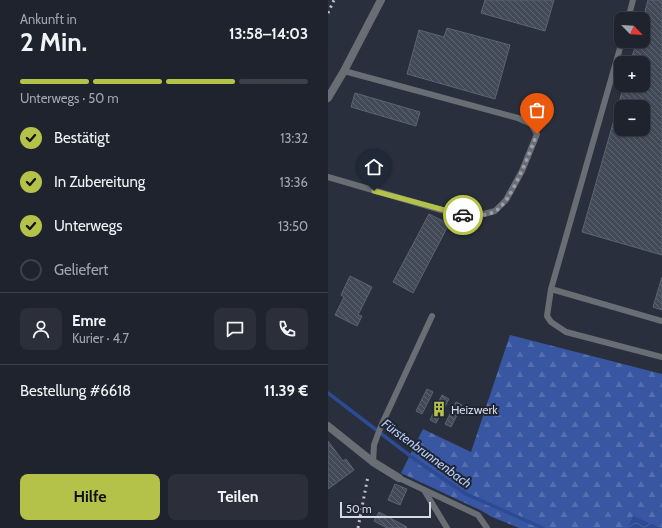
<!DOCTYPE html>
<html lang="de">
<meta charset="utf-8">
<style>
:root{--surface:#1f232d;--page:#2c2f39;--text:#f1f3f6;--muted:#a1a4aa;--line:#3c4049;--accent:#b5c24a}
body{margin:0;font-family:Cabin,sans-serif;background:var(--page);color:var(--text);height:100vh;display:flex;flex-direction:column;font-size:15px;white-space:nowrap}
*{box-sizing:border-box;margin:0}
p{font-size:13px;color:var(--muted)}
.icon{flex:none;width:22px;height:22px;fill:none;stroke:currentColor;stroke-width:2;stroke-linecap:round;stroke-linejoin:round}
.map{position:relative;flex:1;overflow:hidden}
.drawer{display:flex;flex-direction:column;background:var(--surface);width:328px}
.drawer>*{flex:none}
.needle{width:26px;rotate:115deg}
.controls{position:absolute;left:286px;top:12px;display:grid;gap:8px}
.controls a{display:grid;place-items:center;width:36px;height:36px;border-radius:8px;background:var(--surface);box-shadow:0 1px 3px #0004,0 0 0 1px var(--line);font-size:20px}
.scale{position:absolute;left:12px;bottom:10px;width:91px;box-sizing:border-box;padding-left:4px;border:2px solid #d6dae2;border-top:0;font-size:11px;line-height:14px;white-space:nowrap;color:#d6dae2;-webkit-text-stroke:3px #1f2532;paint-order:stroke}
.pin{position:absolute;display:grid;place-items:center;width:34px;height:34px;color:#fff;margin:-41px -17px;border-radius:50% 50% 50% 0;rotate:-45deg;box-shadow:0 0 4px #0007}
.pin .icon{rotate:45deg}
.courier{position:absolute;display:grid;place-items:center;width:40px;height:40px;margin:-20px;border:3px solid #b5c24a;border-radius:50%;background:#fff;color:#222;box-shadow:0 1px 5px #0007}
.headline em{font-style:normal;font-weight:700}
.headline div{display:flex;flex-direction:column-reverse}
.headline{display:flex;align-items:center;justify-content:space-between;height:68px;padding:0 20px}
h1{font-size:26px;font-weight:700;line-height:30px}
.bar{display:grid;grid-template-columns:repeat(4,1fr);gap:6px 4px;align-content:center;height:48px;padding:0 20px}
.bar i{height:5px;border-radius:3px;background:var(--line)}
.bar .on{background:var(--accent)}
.bar p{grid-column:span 4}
.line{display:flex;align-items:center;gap:10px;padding:0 20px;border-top:1px solid var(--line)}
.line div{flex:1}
.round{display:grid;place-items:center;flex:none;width:42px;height:42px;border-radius:8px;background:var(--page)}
ol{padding:0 20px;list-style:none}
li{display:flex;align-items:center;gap:12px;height:44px}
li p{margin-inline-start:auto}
li .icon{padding:4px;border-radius:50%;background:var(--accent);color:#111;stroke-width:4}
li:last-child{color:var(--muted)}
li i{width:22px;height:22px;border:2px solid var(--line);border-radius:50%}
.primary-button{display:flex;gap:8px;margin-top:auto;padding:8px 20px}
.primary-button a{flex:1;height:46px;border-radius:8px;background:var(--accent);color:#111;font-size:16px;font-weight:700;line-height:46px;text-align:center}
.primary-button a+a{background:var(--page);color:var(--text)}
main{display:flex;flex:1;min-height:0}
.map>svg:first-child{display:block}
.forest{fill:url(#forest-firs)}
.water{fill:url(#water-waves)}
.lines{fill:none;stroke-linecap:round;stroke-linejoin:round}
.stream{stroke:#2d4b94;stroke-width:3.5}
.building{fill:url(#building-back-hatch);stroke:#5c6372;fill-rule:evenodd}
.service{stroke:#696d74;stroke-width:6}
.minor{stroke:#696d74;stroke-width:8}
.rail{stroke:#bdc1ca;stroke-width:3;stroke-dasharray:2 4;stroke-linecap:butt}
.done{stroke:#999ea8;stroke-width:4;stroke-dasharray:0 7.2}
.route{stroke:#b5c24a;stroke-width:5}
.labels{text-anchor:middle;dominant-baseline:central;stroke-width:4;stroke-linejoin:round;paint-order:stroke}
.poi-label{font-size:12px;fill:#d6dae2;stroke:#1f2532;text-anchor:start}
.water-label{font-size:13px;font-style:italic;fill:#b7cbf5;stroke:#1f2532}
</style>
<main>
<section class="drawer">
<div class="headline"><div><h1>2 Min.</h1><p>Ankunft in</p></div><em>13:58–14:03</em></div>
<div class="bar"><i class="on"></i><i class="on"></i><i class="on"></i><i></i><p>Unterwegs · 50 m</p></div>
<ol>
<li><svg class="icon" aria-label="check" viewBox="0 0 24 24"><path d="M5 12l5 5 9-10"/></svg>Bestätigt<p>13:32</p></li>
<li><svg class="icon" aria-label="check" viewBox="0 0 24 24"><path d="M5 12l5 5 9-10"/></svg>In Zubereitung<p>13:36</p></li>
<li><svg class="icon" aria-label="check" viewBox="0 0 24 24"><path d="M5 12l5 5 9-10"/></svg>Unterwegs<p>13:50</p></li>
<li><i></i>Geliefert</li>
</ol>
<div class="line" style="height:72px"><a class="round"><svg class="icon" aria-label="person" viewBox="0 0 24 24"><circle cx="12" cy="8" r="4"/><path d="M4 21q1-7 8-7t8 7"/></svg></a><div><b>Emre</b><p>Kurier · 4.7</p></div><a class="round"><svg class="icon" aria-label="chat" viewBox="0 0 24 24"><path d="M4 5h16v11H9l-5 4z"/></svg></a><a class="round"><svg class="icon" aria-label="phone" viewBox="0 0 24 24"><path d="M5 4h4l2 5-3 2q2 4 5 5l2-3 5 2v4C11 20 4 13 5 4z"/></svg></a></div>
<div class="line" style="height:52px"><div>Bestellung #6618</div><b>11.39 €</b></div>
<div class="primary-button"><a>Hilfe</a><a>Teilen</a></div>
</section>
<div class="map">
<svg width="334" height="528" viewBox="0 0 334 528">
<defs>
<pattern id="forest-firs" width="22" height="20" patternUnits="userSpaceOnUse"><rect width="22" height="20" fill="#3856a1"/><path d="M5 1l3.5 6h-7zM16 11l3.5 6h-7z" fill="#546eae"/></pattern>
<pattern id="water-waves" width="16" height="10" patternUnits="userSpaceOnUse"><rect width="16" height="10" fill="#2d4b94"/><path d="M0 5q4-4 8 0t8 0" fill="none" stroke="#4b64a3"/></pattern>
<pattern id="building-back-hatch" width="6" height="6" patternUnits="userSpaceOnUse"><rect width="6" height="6" fill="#424957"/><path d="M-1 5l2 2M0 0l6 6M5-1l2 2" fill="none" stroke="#5d636f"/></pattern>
</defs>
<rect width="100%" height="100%" fill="#292f3c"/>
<!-- forest -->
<path class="forest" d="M182,335L334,374V528H191L164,517L154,511L73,473L95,429L143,452Z"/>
<!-- water -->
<path class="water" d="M305,516L334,528H300Z"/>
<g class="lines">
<!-- stream -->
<path class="stream" d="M0,393L89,461L138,494L215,528"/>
</g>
<!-- building -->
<path class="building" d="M157,0H226L217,31L153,13Z
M320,0H334V255L254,232L296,85H315V63H302L309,41H315V19ZM293,107H315V129H293Z
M119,28L182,45L167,99L79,74L91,30L116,37Z
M27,93L92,112L88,126L23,107Z
M101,214L121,224L85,293L65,282Z
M22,276L44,287L30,315L34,316L29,326L7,315L16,297L13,295Z
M334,277V310L325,307Z
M99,389L105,392L94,414L88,411Z
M114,395L121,399L108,423L102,420Z
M128,402L134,405L123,427L117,424Z
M0,441L15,461L18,459L26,470L0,489Z
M67,484L79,489L72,505L60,500Z
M51,512L79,527L78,528H59L46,521Z"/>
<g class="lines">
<!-- service -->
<path class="service" d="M300,19L305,0
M294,41L223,289L219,316L223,322L238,332L334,357
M0,177L120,212L145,217L167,211L178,200L194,171L209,134L203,124L190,118L16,71
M223,289L334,321
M45,462L46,445L53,426L104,316
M71,478L150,515L159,528
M96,490L119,528"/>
<!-- minor -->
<path class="minor" d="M0,98L16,71L53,0
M0,426L45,462L71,478"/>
<!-- rail -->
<path class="rail" d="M0,13L6,0
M30,528L40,476"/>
</g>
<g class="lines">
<!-- done -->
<path class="done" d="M135,215C145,217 156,216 166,212C183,204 202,151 209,134"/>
<!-- route -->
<path class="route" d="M46,191L135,215"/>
</g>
<!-- icons -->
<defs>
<g id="building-bare" transform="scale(1.2)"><path d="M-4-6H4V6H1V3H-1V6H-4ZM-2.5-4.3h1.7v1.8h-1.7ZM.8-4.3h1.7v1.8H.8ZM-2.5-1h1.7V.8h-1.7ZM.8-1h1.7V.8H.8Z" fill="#b5c24a" stroke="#1f2532" stroke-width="2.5" paint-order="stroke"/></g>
</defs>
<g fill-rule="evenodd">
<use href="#building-bare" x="111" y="409"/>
</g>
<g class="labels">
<!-- poi labels -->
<g class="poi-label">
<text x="123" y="409">Heizwerk</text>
</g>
<!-- water labels -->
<g class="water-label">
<text transform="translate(99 453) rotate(36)">Fürstenbrunnenbach</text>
</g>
</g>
</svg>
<div class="controls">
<a><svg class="needle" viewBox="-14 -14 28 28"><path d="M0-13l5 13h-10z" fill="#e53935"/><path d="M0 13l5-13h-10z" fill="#a1a4aa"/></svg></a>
<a>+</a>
<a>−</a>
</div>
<div class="scale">50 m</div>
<div class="pin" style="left:209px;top:134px;background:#ea580c"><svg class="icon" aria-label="bag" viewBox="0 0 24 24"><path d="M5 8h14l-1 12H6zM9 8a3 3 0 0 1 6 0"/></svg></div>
<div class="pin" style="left:46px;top:191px;background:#1f2937"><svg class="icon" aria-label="home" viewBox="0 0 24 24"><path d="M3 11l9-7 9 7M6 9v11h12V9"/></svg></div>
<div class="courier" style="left:135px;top:215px"><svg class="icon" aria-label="car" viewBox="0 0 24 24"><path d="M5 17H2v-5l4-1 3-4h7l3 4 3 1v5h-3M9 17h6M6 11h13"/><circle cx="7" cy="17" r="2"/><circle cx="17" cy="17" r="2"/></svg></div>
</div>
</main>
